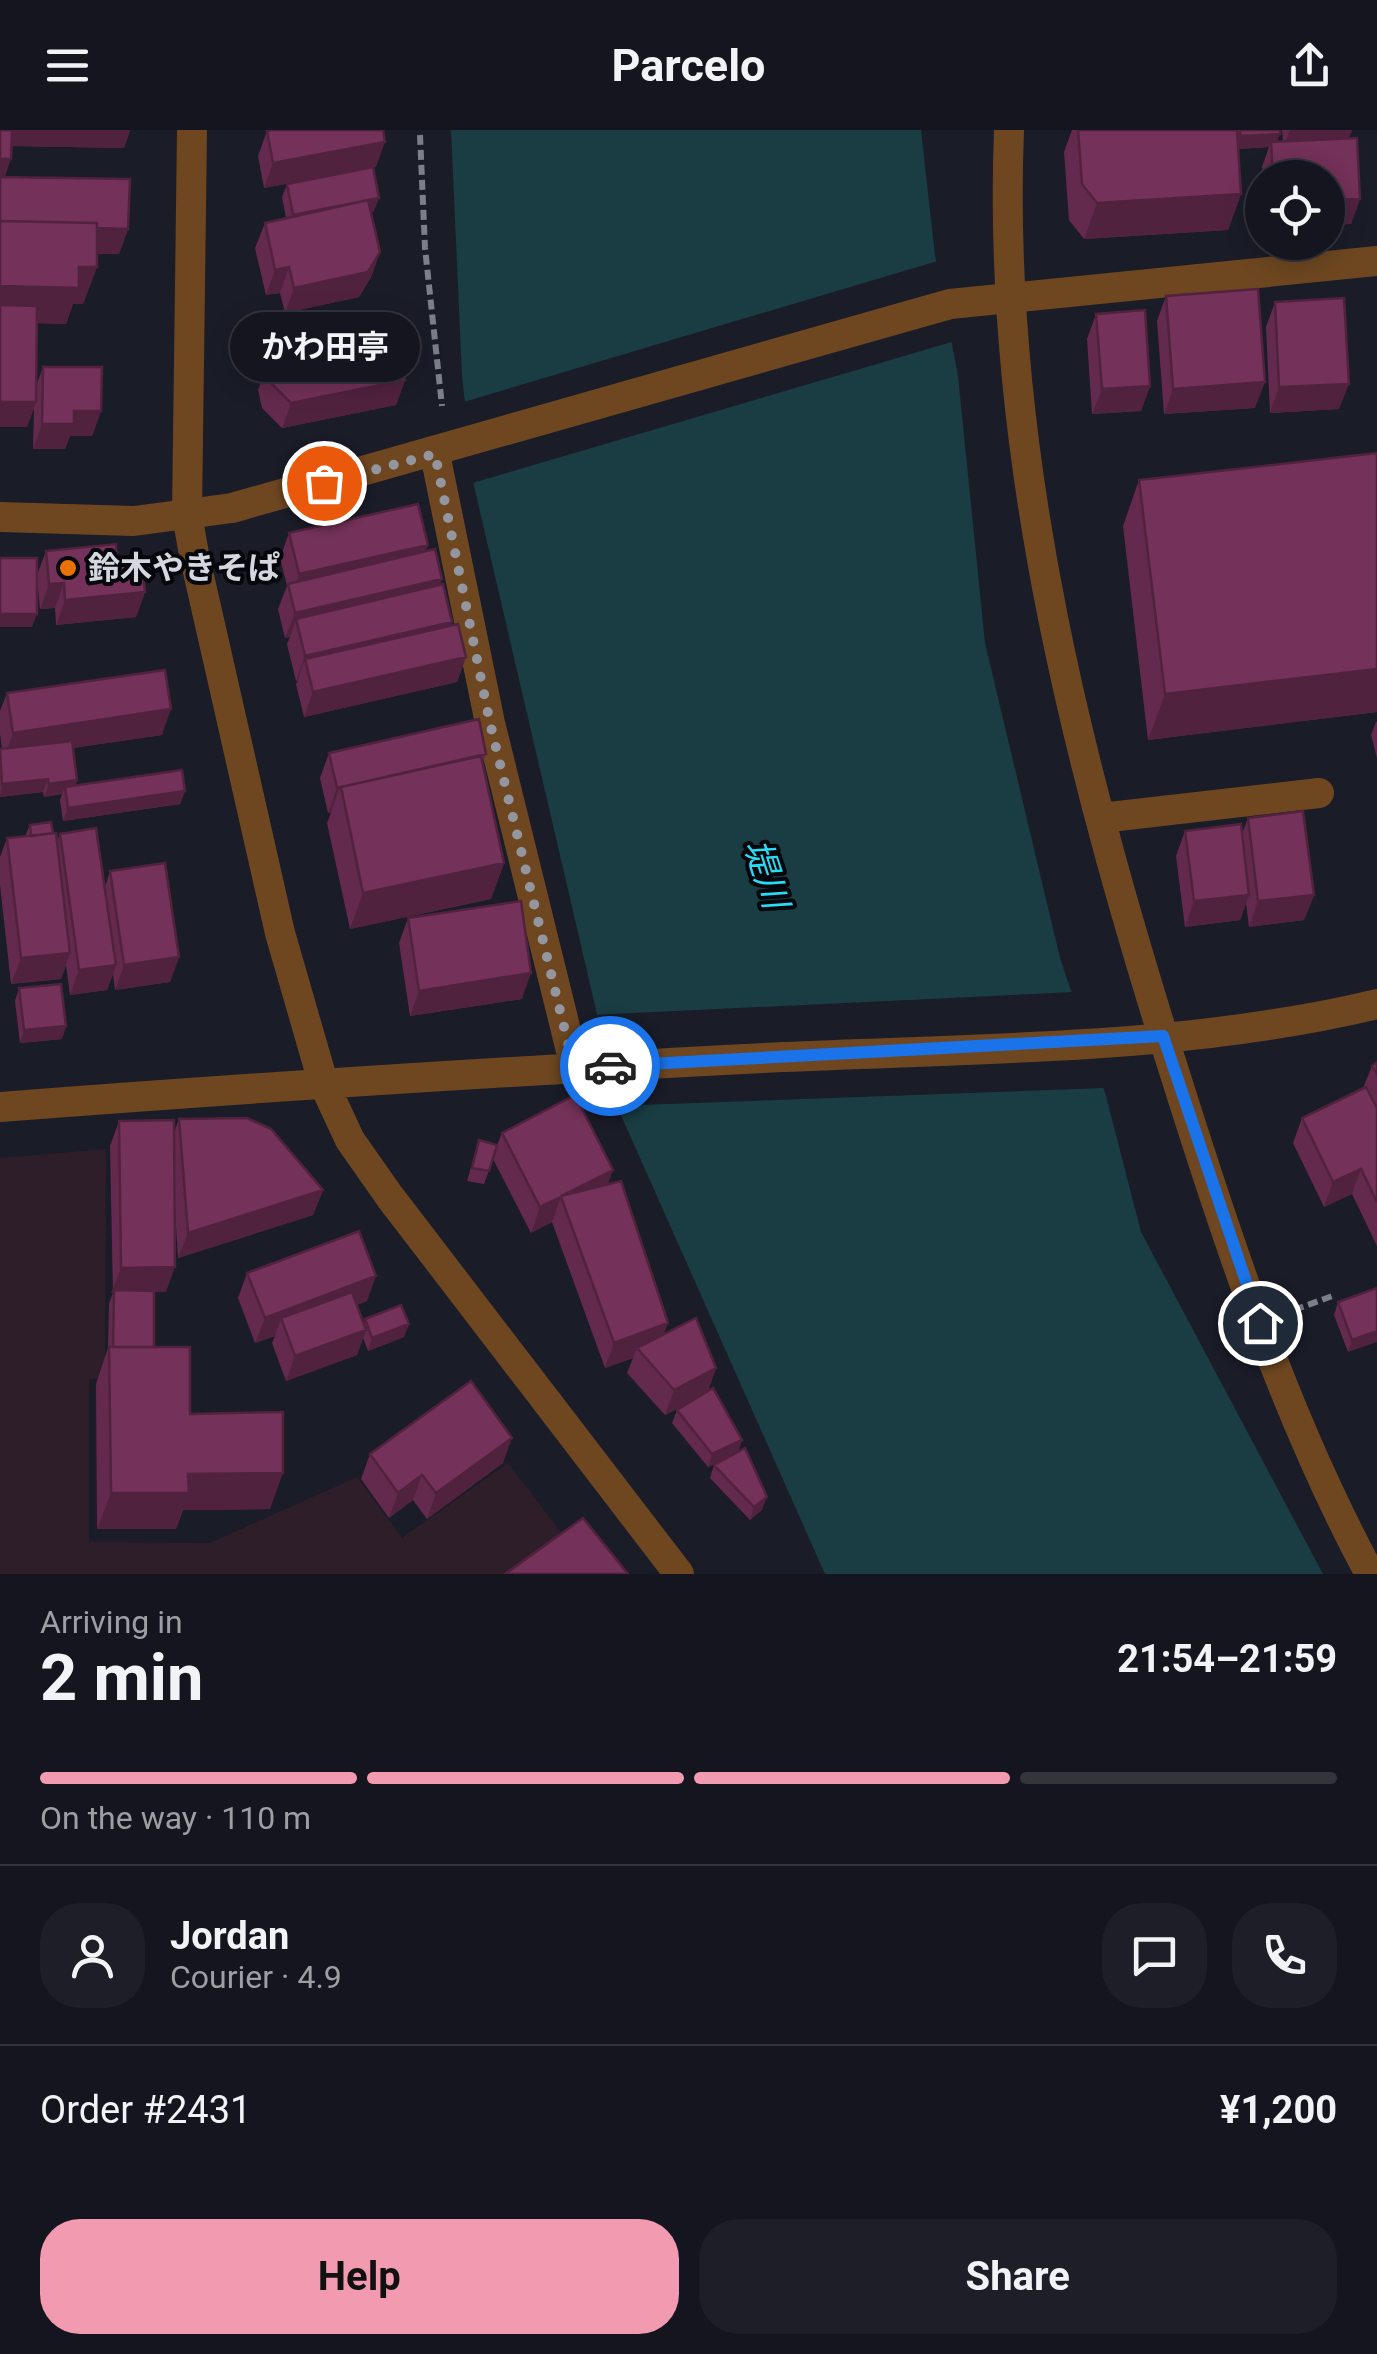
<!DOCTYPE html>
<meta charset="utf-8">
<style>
:root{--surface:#14151e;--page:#1d1e27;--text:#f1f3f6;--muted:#9d9fa4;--line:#33343c;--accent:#f29ab0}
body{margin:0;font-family:Roboto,"Noto Sans JP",sans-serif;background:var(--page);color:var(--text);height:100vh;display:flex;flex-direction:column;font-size:38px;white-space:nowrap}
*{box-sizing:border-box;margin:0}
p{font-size:32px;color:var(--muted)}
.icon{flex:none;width:55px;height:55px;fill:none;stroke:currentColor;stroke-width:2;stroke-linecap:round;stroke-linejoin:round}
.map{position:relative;height:1444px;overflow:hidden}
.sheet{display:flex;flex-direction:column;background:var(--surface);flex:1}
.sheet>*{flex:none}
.fabs{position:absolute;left:1245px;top:30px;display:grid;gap:20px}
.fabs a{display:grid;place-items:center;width:100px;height:100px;border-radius:50%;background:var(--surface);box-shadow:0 5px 25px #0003,0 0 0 2px var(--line);font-size:50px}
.pin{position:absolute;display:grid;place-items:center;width:85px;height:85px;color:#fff;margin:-42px;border:5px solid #fff;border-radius:50%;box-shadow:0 2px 10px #0007}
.courier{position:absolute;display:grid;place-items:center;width:100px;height:100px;margin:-50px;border:8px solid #1a73e8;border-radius:50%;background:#fff;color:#222;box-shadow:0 2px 12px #0007}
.bubble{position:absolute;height:70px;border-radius:35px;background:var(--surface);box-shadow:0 5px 25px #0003,0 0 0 2px var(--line);font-size:32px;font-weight:700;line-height:70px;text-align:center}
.summary em{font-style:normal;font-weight:700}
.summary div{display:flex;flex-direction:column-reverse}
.summary{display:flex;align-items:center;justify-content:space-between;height:170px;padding:0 40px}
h1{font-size:65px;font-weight:700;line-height:75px}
.bar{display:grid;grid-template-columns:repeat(4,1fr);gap:15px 10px;align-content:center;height:120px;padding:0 40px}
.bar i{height:12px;border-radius:8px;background:var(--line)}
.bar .on{background:var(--accent)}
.bar p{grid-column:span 4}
.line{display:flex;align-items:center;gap:25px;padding:0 40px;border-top:2px solid var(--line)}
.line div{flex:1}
.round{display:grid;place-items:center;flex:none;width:105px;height:105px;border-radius:40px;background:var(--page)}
.action{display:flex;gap:20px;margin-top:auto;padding:20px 40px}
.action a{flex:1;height:115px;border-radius:40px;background:var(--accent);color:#111;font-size:40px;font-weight:700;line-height:115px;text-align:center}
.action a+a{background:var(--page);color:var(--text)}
header{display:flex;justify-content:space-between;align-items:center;height:130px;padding:0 40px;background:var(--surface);font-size:45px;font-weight:700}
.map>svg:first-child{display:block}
.commercial{fill:#2e1e29}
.water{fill:#193d43}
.pier{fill:#1a1c28}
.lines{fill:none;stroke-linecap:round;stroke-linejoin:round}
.path{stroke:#7c7e88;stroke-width:6;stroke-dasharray:10 5;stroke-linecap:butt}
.minor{stroke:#6e4721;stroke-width:30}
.wall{fill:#642a4d}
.shaded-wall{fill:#51223e}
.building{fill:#743159;stroke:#51223e;stroke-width:2.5}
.done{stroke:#94969f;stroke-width:10;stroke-dasharray:0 18}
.route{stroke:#1a73e8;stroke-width:12}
.food-dot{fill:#e8710a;stroke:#06070c;stroke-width:4}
.labels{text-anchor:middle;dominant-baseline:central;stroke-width:8;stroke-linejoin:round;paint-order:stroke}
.poi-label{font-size:32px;font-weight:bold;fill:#d5d7df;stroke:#06070c;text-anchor:start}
.water-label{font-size:35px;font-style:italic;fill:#28dcf5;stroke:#06070c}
</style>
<header><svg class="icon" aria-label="menu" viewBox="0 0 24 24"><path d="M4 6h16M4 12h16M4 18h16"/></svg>Parcelo<svg class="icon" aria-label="share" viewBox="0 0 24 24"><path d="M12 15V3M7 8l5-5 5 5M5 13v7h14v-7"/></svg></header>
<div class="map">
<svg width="1377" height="1444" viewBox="0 0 1377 1444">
<rect width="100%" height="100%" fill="#1a1c28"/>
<!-- commercial -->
<path class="commercial" d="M106,1019L105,1248L89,1249V1412L210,1413L357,1347L402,1408L508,1333L573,1418L535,1444H0V1028Z"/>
<!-- water -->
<path class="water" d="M451,0H921L935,125L958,246L985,513L1060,828L1106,966L1141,1102L1323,1444H825L620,983L474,356L462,246Z"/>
<!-- pier -->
<path class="pier" d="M941,130L955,211L469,354L460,273Z
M1075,862L1104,958L614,976L592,885Z"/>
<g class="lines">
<!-- path -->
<path class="path" d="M420,5L425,118L442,276
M1294,1180L1335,1165"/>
<!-- minor -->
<path class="minor" d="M192,0L187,385L194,424L280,803L323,952L350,1010L390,1067L679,1444
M1009,0C996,328 1082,651 1180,960C1232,1124 1288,1292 1370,1444
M435,324L490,593L575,937
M0,387L134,391L232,378L950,174L1377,131
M1101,688L1319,663
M0,977C261,957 522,940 784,927C980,918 1185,920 1377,874"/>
</g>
<!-- wall -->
<path class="wall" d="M0,0H130L124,18L12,16L5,47L128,99L119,124H97V137L83,174H73L66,194L37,193L36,256L43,237L101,281L92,306H70L65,319H33L34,278L27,297H0Z
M1072,0H1280L1277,11H1283L1282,0H1352L1349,8L1360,69L1351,94L1328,95V48H1262V51V37L1269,17L1238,19L1241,64L1228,100L1084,109L1069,90L1064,22Z
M267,1L376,37H373L374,81L371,82L380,122L371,147L359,167L285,183L280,163L266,165L255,118L265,93L286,88L282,67L287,54L358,40L264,58L258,26Z
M1166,166L1255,278L1164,284L1157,191Z
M1275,172L1339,279L1270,283L1266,197Z
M1096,184L1150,256L1141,281L1092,284L1087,209Z
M267,235L405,250L396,275L282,298L262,278L258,260Z
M1377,323V582L1148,610L1123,396L1139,350Z
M289,403L428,415L425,422L440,455L451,496L466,527L457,552L304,587L296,554L298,550L296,551L287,514L290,507L285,508L278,479L287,456L280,428Z
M46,421L117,434L145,462L136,487L56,495L55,478L40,479L37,449L32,497H0L37,445Z
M7,563L162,605L73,618L77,650L75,656L185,661L180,674L63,691L60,670L62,664L44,667L43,662L0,667V619H2L0,604V581Z
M1376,592H1377V628L1371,605Z
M329,623L486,624L482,634L504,733L491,769L350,799L327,693L331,683H328L320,648Z
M1248,688L1314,765L1304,790L1249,797L1246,773L1240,790L1185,797L1176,726L1185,701L1242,704Z
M30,695L53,703L57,712L60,704L105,757L110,741L179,827L170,852L115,860L113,844L107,860L70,865L66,835L61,849L11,854L0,755V727L7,708L25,706Z
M408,788L522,869L410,886L399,813Z
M19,858L66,896L62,909L20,913L15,871Z
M1377,932V1116L1352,1064L1324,1077L1293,1013L1302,988L1363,958L1372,936Z
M179,989L323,1060L313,1085L178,1128L175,1081L166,1162H154V1217L190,1284L270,1379L183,1380L176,1399H97L96,1254L108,1218L109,1173L113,1163L110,1016L119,991L174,1003Z
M502,1003L608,1054L664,1204L716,1238L708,1261L742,1310L738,1322L762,1380L750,1390L710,1348L714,1335L728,1327L708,1337L672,1293L677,1280L691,1272L665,1285L627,1243L633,1228L605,1238L552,1092L531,1103L493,1029L484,1054L467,1051L479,1010L497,1015Z
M247,1143L367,1171L357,1175L364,1194L365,1189L409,1194L404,1207L368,1221L363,1208L357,1225L286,1251L272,1213L275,1206L255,1213L238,1168Z
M1377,1158L1348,1222L1334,1185L1338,1172Z
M370,1324L503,1333L427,1389L413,1370L389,1388L361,1349Z"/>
<!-- shaded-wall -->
<path class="shaded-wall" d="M12,0H130L124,18L6,16Z
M1290,0H1352L1347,13L1283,18Z
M1280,4L1275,17L1271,12L1269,17L1235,19L1240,6Z
M385,12L376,37L264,58L273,33Z
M0,29H11L2,54H0Z
M1241,64L1228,100L1084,109L1097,73Z
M379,68L374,81L289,98L293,85Z
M1360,69L1351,94L1328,95V70Z
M0,96L128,99L119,124L0,122Z
M380,122L371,147L359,167L285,183L294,158Z
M79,137H97L83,174H73L66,194L0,192V156Z
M289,137L280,163L266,165L275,140Z
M405,250L396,275L282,298L291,273Z
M1265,252L1255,278L1164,284L1173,259Z
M1349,254L1339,279L1270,283L1279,257Z
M1150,256L1141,281L1092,284L1102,259Z
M0,272H36L27,297H0Z
M74,281H101L92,306H70L65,319H33L42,294Z
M428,415L418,440L290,470L299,444Z
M442,449L433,474L296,489L290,507L285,508L295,483Z
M64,453L55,478L40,479L49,454Z
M145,462L136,487L56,495L65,470Z
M0,484H37L32,497H0Z
M452,492L443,517L305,529L298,550L296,551L305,526Z
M466,527L457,552L304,587L313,562Z
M1377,539V582L1148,610L1165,564Z
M171,579L162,605L4,628L13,603Z
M48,649L43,662L0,667L2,654Z
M77,650L72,663L65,657L62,664L44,667L49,654Z
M340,657L331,683H328L337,658Z
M185,661L180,674L63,691L68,678Z
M504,733L491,769L350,799L363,763Z
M1249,765L1240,790L1185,797L1194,771Z
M1314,765L1304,790L1249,797L1258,771Z
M70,823L61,849L11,854L21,828Z
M179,827L170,852L115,860L124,835Z
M116,835L107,860L70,865L79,840Z
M531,843L522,869L410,886L419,861Z
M66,896L62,909L20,913L24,900Z
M1361,1039L1352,1064L1324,1077L1333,1052Z
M613,1040L604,1065L561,1067Z
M323,1060L313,1085L178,1128L188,1103Z
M561,1067L552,1092L531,1103L540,1077Z
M175,1137L166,1162L111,1163L121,1138Z
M376,1146L367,1171L286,1202L281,1188L275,1206L255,1213L265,1188Z
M668,1193L659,1218H637L633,1228L605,1238L614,1213Z
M409,1194L404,1207L368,1221L372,1208Z
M366,1200L357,1225L286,1251L295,1226Z
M1377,1201V1212L1348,1222L1352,1210Z
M716,1238L707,1263L665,1285L674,1260Z
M512,1308L503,1333L427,1389L436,1363Z
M742,1310L738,1323L708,1337L712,1324Z
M283,1343L270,1379L183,1380L176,1399H97L111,1363L188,1344Z
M422,1345L413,1370L389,1388L398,1363Z
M767,1367L762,1380L750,1390L754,1377Z"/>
<!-- building -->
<path class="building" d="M0,0H12L11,29H0Z
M271,0H383L385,12L273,33L267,1Z
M1078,0H1237L1241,64L1097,73L1082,54Z
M1240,0H1280V4L1240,6Z
M1357,8L1360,69L1328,70V48H1273L1271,12Z
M373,37L379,68L293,85L287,54Z
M0,47L130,49L128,99L97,98V93L0,91Z
M368,70L380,122L368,142L294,158L289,137L275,140L265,93Z
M0,91L97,93V137H79V158L0,156Z
M1258,159L1265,252L1173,259L1166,166Z
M1344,168L1349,254L1279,257L1275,172Z
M0,175L37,176L36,272H0Z
M1145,180L1150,256L1102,259L1096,184Z
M396,208L405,250L291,273L271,253L267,235Z
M43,237H102L101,281H74V294H42Z
M1377,323V539L1165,564L1139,350Z
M418,374L428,415L299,444L289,403Z
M116,414L117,434L142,432L145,462L65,470L64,453L49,454L46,421Z
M435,419L442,449L295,483L288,454Z
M0,428H37V484H0Z
M443,454L452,492L305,526L296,489Z
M458,494L466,527L313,562L305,529Z
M165,540L171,579L13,603L7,563Z
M479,589L486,624L337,658L329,623Z
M72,611L77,650L49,654L48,649L2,654L0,619Z
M481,626L504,733L363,763L341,657Z
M182,640L185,661L68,678L65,657Z
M1303,681L1314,765L1258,771L1248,688Z
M51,692L53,703L31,706L30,695Z
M1241,694L1249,765L1194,771L1185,701Z
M96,698L116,835L79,840L60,704Z
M56,703L70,823L21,828L7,708Z
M165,733L179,827L124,835L110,741Z
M521,771L531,843L419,861L408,788Z
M61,854L66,896L24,900L19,858Z
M1377,932V944L1372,936Z
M1366,957L1377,978V1072L1361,1039L1333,1052L1302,988Z
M575,965L613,1040L561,1066L621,1051L668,1193L614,1213L561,1067L540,1077L502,1003Z
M247,988L271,999L323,1060L188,1103L179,989Z
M174,990L175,1137L121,1138L119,991Z
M479,1010L497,1015L489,1041L472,1038Z
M359,1101L376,1146L265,1188L247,1143Z
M1377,1158V1201L1352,1210L1338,1172Z
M114,1160L154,1161V1217H113Z
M352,1162L366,1200L295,1226L281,1188Z
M401,1175L409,1194L372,1208L365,1189Z
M696,1188L716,1238L674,1260L637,1218Z
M109,1217H190V1284L283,1282V1343L188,1344L189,1363H111Z
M471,1251L512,1308L436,1363L422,1345L398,1363L370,1324Z
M713,1258L742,1310L712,1324L677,1280Z
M745,1318L767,1367L754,1377L714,1335Z
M583,1388L628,1444H505Z"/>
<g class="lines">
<!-- done -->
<path class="done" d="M324,353L435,324L490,593L574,938L610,936"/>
<!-- route -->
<path class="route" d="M610,936L1163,906L1260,1193"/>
</g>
<!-- markers -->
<circle class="food-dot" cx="68" cy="438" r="10"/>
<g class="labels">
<!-- poi labels -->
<g class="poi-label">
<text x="88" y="438">鈴木やきそぱ</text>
</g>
<!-- water labels -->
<g class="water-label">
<text transform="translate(766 744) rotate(72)">堤川</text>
</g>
</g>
</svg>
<div class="fabs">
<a><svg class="icon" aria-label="locate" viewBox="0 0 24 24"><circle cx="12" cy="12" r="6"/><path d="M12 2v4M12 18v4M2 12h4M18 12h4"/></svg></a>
</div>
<div class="pin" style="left:324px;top:353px;background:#ea580c"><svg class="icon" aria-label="bag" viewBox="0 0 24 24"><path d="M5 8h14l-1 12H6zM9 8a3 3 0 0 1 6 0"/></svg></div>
<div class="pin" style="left:1260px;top:1193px;background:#1f2937"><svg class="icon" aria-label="home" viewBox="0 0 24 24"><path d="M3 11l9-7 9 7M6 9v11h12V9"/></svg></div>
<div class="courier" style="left:610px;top:936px"><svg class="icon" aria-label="car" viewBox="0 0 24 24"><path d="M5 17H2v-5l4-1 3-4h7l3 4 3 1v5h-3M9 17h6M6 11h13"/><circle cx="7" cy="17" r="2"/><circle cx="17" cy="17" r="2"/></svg></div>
<div class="bubble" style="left:230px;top:182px;width:190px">かわ田亭</div>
</div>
<section class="sheet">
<div class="summary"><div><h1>2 min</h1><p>Arriving in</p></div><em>21:54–21:59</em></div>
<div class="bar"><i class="on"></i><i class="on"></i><i class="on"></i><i></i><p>On the way · 110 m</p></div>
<div class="line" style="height:180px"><a class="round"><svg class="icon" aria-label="person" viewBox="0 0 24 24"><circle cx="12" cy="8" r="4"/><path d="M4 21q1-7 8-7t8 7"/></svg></a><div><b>Jordan</b><p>Courier · 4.9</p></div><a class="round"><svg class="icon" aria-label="chat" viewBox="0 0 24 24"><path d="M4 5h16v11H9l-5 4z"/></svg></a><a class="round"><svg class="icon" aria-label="phone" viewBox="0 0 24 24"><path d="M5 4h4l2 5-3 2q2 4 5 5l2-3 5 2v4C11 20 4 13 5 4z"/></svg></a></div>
<div class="line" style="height:130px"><div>Order #2431</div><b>¥1,200</b></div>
<div class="action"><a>Help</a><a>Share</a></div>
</section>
